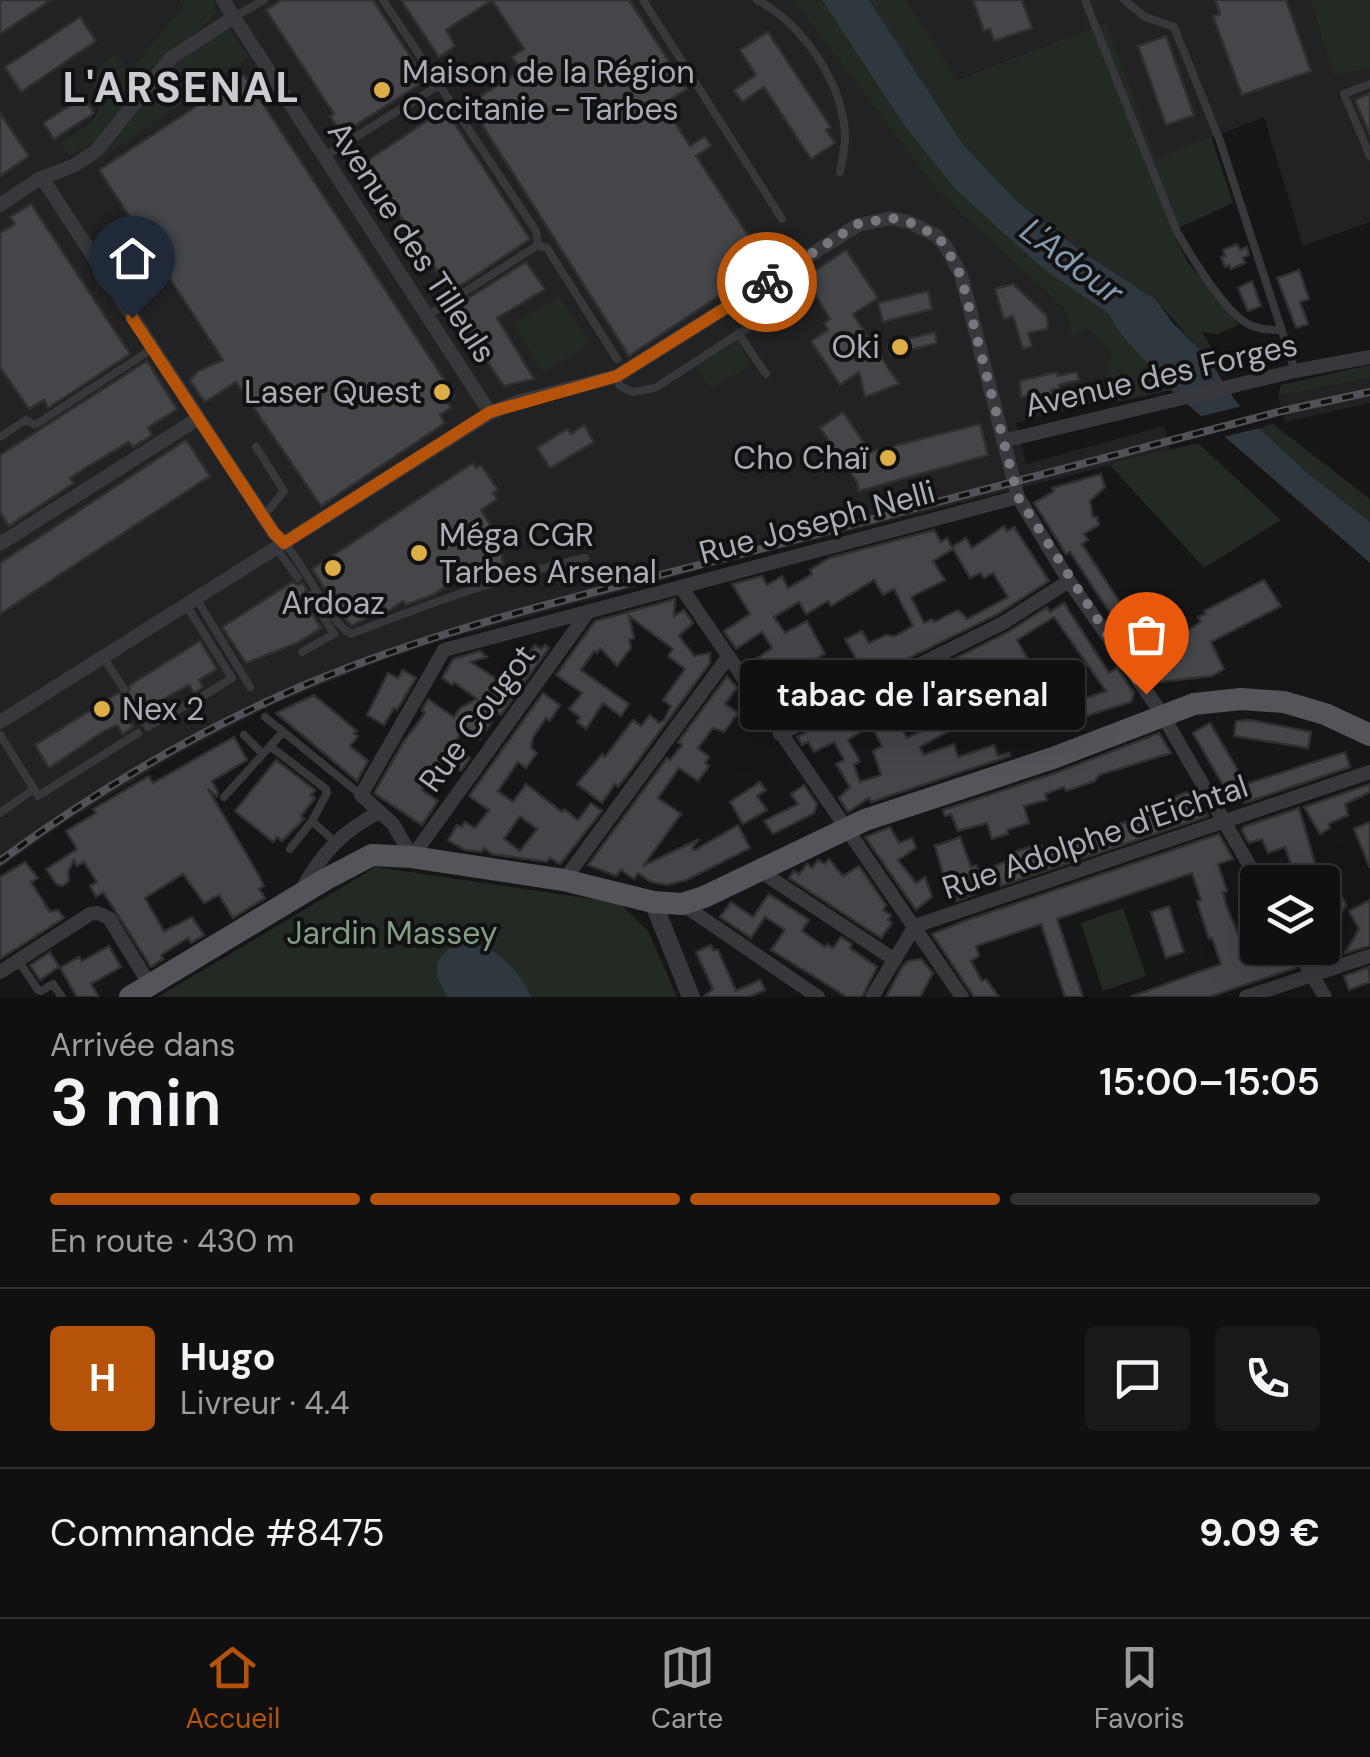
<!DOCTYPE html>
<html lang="fr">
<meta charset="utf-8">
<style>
:root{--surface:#101011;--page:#19191a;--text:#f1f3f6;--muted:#9c9d9f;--line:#303031;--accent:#b45309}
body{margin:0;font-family:"DM Sans",sans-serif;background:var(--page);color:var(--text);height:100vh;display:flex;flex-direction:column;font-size:38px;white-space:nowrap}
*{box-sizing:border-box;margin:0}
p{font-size:32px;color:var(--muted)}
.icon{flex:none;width:55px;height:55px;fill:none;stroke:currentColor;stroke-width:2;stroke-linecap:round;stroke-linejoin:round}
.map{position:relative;height:997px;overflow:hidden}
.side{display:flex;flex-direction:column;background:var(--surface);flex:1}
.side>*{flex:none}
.fabs{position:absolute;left:1240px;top:865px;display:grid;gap:20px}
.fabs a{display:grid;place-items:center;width:100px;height:100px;border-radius:10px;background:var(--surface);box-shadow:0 10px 40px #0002,0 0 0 2px var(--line);font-size:50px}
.pin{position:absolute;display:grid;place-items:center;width:85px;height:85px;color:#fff;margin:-102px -42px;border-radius:50% 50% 50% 0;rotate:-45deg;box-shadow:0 0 10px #0007}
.pin .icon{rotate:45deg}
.courier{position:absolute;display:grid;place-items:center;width:100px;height:100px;margin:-50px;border:8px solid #b45309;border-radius:50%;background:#fff;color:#222;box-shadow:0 2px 12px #0007}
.bubble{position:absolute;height:70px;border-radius:10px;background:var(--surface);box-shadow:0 10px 40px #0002,0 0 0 2px var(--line);font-size:32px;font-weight:600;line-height:70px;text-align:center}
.summary em{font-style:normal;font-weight:600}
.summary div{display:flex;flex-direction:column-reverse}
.summary{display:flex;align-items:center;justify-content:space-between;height:170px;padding:0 50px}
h1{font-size:65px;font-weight:600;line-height:75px}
.bar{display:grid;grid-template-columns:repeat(4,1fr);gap:15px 10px;align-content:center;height:120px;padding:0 50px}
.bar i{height:12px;border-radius:8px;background:var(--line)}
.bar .active{background:var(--accent)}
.bar p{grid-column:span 4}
.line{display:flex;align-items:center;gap:25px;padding:0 50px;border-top:2px solid var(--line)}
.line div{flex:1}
.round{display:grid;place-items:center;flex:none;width:105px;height:105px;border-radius:10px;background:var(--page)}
.tabs{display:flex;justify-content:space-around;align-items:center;height:140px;border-top:2px solid var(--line);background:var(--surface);font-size:28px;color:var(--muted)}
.tabs a{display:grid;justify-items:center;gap:5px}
.tabs .active{color:var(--accent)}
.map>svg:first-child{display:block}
.built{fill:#222224;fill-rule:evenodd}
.green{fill:#222a23}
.water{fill:#30383f}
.pier{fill:#161617}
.building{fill:#45464a;stroke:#303033;stroke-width:2.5;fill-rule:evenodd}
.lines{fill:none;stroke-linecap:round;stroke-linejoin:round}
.service{stroke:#37383c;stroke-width:8}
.minor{stroke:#37383c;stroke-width:14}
.tertiary{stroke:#37383c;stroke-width:18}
.primary{stroke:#54555b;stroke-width:22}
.rail-casing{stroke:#505257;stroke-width:8}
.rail{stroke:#111112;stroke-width:4;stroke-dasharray:11;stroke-linecap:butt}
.done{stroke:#76787e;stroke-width:10;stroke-dasharray:0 18}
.route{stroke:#b45309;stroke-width:12}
.poi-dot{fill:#ddae48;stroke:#111112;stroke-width:4}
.labels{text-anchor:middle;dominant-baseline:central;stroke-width:8;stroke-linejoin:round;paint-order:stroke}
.poi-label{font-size:32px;fill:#a9adb6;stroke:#111112;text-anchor:start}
.street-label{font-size:32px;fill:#a9adb6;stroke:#111112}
.park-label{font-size:32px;fill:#829f85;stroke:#111112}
.water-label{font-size:35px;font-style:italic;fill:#8499ad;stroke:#111112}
.district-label{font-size:42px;font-weight:bold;letter-spacing:2.5px;fill:#caccd2;stroke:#111112}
</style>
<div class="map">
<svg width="1370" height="997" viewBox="0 0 1370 997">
<rect width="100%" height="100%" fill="#161617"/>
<!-- built -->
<path class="built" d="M0,0H179L183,6L131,71L101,101L91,120L61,142L69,156L176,47L217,15L214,0H793L940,194L1066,310L1072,336L1088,327L1111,356L1105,376L1111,393L1104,401L1016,423L1026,464L1164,426L1170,450L717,565L438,641L370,665L272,705L178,754L66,822L0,868ZM227,26L248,58L97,162L93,160Z
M906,0H1311L1333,76L1370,68V222L1303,246L1264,117L1156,160L1106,22L956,80Z
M1370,378V403L1285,422L1278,396Z"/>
<!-- green -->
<path class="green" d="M179,0H214L217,14L153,70L96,141L69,156L61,142C94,118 108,119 91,77L113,54L131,70L183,6Z
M793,0H822L903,124L955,189L1042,268L1109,314L1119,332L1171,390L1121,401H1104L1111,393L1105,376L1111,355L1088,328L1072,337L1066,310L940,194Z
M869,0H906L957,80L1106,22L1156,159L1211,136L1233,203L1172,231L1187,261L1239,325L1217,334L1202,332L1227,375L1222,376L1156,300L1084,253L1019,203L962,145Z
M1311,0H1370V68L1333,76Z
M227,26L249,58L96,163L92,159L179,59Z
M559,296L590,344L543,373L513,324Z
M735,338L751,364L711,389L695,365Z
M1370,365V378L1278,396L1281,385Z
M1273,424L1370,499V522L1311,476L1259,428Z
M1198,443L1281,520L1204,568L1109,464Z
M376,867L619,903L648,931L677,997H158Z
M1123,908L1146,976L1103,991L1081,923Z"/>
<!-- water -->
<path class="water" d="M822,0H869L963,145L1019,203L1084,253L1156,300L1172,322L1207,357L1235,400L1259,428L1311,476L1370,522V563L1171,390L1119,332L1109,314L1042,268L955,189L903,124Z
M469,942C498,947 519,971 531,997H447L437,976V962L451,946Z"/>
<!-- pier -->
<path class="pier" d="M1246,405L1265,427L1218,438L1195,418Z"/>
<!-- building -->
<path class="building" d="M0,0H51L0,34Z
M282,0H373L426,80L342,134L330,116L334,114L266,10Z
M401,0H629L687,89L663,104L690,146L705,136L711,146L696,156L767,264L629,356L469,104L521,70L512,57L524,49L492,0L446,30L455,46L439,57Z
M973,0H1022L1032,28L994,41L990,29L984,31Z
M1215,0H1286L1311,71L1242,95L1213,16L1220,14Z
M80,17L96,41L21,92L5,67Z
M768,32L831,127L826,130L835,143L811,159L764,87L742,102L734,90L756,75L740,50Z
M1166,36L1194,115L1166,125L1138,46Z
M244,75L455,396L447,402L451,408L440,415L445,423L321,506L236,382L205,402L190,381L198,371L223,360L99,170Z
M1370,93V135L1355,100Z
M83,97L94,113L54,139L43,123Z
M445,109L530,239L451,292L365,162Z
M0,113L29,156L0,176Z
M31,204L130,354L48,408L44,400L29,409L0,367V233L15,224L10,217Z
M1237,244L1240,250L1247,247L1249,255L1243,258L1245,263L1231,269L1229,265L1225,267L1221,257L1225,256L1223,250Z
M846,250L878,298L853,314L899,384L865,397L859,372L840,385L811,341L828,330L824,323L830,319L805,277Z
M526,262L545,289L497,318L534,379L504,386L451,309Z
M1299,270L1309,299L1300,302L1308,324L1296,328L1277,278Z
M1252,281L1261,306L1248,311L1238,288Z
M1013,284L1046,315L1048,324L1047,329L1028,333L1032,346L1023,349L1013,316L1004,319L995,289Z
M928,291L932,309L883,322L878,303Z
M935,332L937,343L890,355L888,344Z
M147,361L177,409L148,428L152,435L133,447L129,442L87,467L70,478L74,483L9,526L0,512V455Z
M1057,372L1058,376L1077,372L1079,380L1059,385L1060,388L1051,390L1052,394L1036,399L1035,394L1021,397L1020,381Z
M843,412L870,452L980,424L988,455L859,491L857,482L820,428Z
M584,425L594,442L550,468L537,448L557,435L568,429L571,434Z
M186,440L210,476L0,614V563Z
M473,463L476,468L481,465L498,490L493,493L497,499L481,510L499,538L504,568L457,579L433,595L406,605L403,601L387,612L384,607L352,626L341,614L312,569Z
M1101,474L1105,487L1090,501L1093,517H1097L1099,525L1084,534L1088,540L1082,544L1130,618L1118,625L1070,552L1066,554L1034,503L1054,491L1052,488Z
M1004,526L1007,531L1014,527L1049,581L998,614L848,688L843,677L850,672L851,661L856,659L845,639L862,631L869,643L886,635L895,636L913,626L894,589L883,595L874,580L831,606L828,601L806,614L799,602L774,617L785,633L807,621L825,654L817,658L831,697L794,715L782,686L767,693L747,665L772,648L762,632L736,649L724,631L750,614L732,584L762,576L767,585L782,576L788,588L812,574L810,570L829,558L934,530L941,542L947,538L953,549L933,561L945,580L911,597L924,623L932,619L934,622L958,610L967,619L1008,597L993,573L984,578L980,573L970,578L952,547L966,538L972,548Z
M1264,580L1281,606L1211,642L1224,669L1212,676L1160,682L1132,635L1155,624L1160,634L1172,639L1201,622L1198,617L1206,614L1204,611Z
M292,582L298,585L303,583L306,589L303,598L321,628L297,643L246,663L222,627Z
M675,599L674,616L684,610L693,623L679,636L694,656L710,653V663L632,769L618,787L615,784L602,803L577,784L602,754L605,757L633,720L641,726L650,715L659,723L664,720L671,706L663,700L685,669L668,656L673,649L629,616L634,638L629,640L631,648L617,666L600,648L597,653L594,651L581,670L629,704L621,716L603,703L586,729L577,722L580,717L569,709L582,693L556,675L595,621Z
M1064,603L1109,673L1117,668L1126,681L1134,693L1131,702L1045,729L1036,704L999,714L996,705L920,747L924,755L954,744L958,757L994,745L998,756L1009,753L1010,756L871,802L869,798L848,812L839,798L850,787L836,764L844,760L834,742L814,752L808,742L802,745L797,737L1008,632L1047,607L1050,612ZM1054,617L1106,691L1050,711L1036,673L1017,640ZM991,663L1002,684L987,692L990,696L960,711L961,717L936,725L919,688L940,677L943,682L950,678L952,683ZM914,707L926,729L907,738L896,717ZM871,725L882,746L873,751L881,775L860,782L854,765L860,761L848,740Z
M200,641L217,669L199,680L203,687L194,693L189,685L145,709L136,706L128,720L133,727L123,734L117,725L104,731L49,768L35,745L118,693L127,696L130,685Z
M535,645L541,649L545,645L549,648L501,715L498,713L480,739L465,728L453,745L470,758L461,771L445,760L426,784L422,790L438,801L422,825L374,793L404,741L425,713L422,710L428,699L454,717L460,708L477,699L454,682L452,685L442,678L453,659L480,651L487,657L471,662L506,685Z
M403,670L416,678L397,710L394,708L384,725L367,715L388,673L398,678Z
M727,676L737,688L725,704L738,713L724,732L713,728L698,748L709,757L705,763L709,766L698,781L679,768L658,798L681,814L643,866L699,839L692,848L695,850L738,825L750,848L686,880L667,885L651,882L638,873L634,879L621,870L616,876L588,865L667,758L670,760L682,745L678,742Z
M543,693L560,705L550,721L546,718L533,737L531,748L537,753L526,768L518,762L498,791L513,802L526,784L562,812L564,809L578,820L591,803L602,811L560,864L550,858L547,862L492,854L484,848L481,852L465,850L448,840L457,825L462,827L465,822L475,828L489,810L469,796ZM520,816L537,829L520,851L504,839Z
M314,695L357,731L354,733L358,736L350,746L368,761L357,781L276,713Z
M1251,720L1311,732L1308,748L1234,736L1236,721Z
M1210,723L1246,784L1345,752L1350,767L1245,803L1240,793L1231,799L1193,733Z
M1159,733L1171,753L1099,775L1095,781L1066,791L1064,787L1045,794L1047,800L1024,806L1029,823L1007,830L1008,834L992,839L987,823L958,831L951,814L945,816L943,810L1058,772Z
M234,737L247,760L212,781L218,792L217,796L208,789L258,874L264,886L259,889L265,898L233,918L219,895L204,903L183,874L145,898L164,931L192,917L204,935L191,943L188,938L161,955L163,959L151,967L103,892L96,897L90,886L97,882L84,862L77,866L74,860L68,872L69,881L62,886L56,884L46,869L77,849L66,831L96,813L93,809L149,776L153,783Z
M276,760L315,790L311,795L315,798L301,816L304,819L282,841L277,837L273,842L235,811Z
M760,782L766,790L757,796L767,810L743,824L730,802Z
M1370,784V792L1345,804L1348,815L1328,824L1330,828L1320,834L1304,807Z
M804,785L817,804L814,813L773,834L764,821L798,804L791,794Z
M1192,790L1208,816L1001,886L1000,881L974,890L975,894L957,901L953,889L948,890L935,846L960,837L971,867L976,865L978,870L986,869L1011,860L1009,854L1014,852L1036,845L1045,847L1166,810L1163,802Z
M1299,808L1316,867L1297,873L1298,876L1294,878L1297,882H1278L1275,873L1292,867L1285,847L1268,853L1262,839L1249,843L1242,831L1243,827Z
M1370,822V868L1354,829Z
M890,827L899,843L912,838L916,848L898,860L916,883L925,877L932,897L916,910L865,837Z
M1219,834L1233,859L1218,864L1227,891L1223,892L1226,905L1247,956L1270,948H1283L1295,968L1209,997H1130L1221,964L1212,938L1209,939L1205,927L1197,901L1201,900L1192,873L1057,919L1083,997H1065L1041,924L976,946L979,956L971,961L982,981L986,979L999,997H974L932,934L967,920Z
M829,859L843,876L859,866L886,905L883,910L891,915L888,920L892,923L881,938L789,878L794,871L799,874L807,864L812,868L818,860L825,864Z
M25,862L38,878L31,882L50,912L58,910L64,918L0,959V877Z
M769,894L809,920L802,931L825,947L827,944L833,948L841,937L852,944L850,948L877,967L862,997H847L771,950L785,930L765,917L751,938L720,917L731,902L753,917Z
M1341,895L1346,905L1339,916L1322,926V907Z
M1370,900V946L1345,953L1359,929L1349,911Z
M1169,906L1184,952L1166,958L1151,912Z
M711,945L713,950H718L736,991L760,980L765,990L749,997H703L713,989L696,952Z
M109,946L121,967L91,984L99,997H77L60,968L79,957L82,961Z
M50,952L59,967L40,980L30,965Z
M921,959L933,973L920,997H886L902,967L908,961Z
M1369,967L1370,982L1349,990L1344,976Z"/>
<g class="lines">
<!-- service -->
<path class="service" d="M383,0L536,231L538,245L547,248L617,359
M643,0L782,219
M757,0C803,23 846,87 845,141C844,151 842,162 840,172
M1085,0L1177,232C1191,256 1221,305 1243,321C1255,329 1266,330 1280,330
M1124,0L1145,17L1174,27L1220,141L1295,371
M234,17L264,0
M1370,84L1344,94L1370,156
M323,157L438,86
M427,316L538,245
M738,333L766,374
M617,376L620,386L633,392L655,388L780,307L765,283
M0,437L26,420L35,425L152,349
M256,447L284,491L263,517
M284,543C305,565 330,623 351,634C428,604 504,576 585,558
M276,548L298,578
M196,598L250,687
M186,605L232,678L203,696
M302,652L334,634L310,595
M103,657L124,689
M139,713L148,727L192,702
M265,717L361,795
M0,735L34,789L0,813
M244,735L263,754
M270,746L326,789L327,793L312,821L290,849
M34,789L38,796L138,733
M224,797L282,733
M312,821L334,841
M18,960L38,990L41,991L53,984L62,997"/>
<!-- minor -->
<path class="minor" d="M223,0L490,413
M39,179L46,184L274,533L284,543
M0,205L39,179L75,165L96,151L171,58L234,17
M1003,441L1295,371L1370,357
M0,544L199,418
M681,587L962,997
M588,612L412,857L393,824L361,795L444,650L1018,497
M0,722L490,413L517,402L617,376L858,225L891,218L909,222L937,236L946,247L961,275L1018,497L1069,581L1162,714L1259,882
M780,734L1003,623L1069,581
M760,871L895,960
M564,880L728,657
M301,891C320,855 343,830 380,812
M682,904L818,997
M1296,948L1325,997
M0,972L90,914L98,913L109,918L150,985
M872,997L915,926L1370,772
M1246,997L1370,956"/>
<!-- tertiary -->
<path class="tertiary" d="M653,902L691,997"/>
<!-- primary -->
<path class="primary" d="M130,997L326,879L372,855L412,857L564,880L653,902L682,904L704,897L865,820L1053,758L1194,704L1241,699L1284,702L1325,714L1370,735"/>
<!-- rail casing -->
<g class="rail-casing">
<path id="rail" d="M0,861C94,792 199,730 307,684C450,624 606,590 756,550C931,504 1106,457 1282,411L1370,392"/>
</g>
<!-- rail -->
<use href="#rail" class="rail"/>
</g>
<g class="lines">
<!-- done -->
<path class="done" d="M767,282L858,224L891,218L909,222L937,236L946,247L961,276L1018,497L1146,694"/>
<!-- route -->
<path class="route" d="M132,318L274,533L284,543L490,412L617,376L767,282"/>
</g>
<!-- markers -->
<g class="poi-dot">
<circle cx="382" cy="90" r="10"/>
<circle cx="900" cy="347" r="10"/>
<circle cx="442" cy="392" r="10"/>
<circle cx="888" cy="458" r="10"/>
<circle cx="419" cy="553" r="10"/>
<circle cx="333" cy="568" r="10"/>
<circle cx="102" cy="709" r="10"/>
</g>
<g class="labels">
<!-- poi labels -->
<g class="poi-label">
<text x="402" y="72">Maison de la Région<tspan x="402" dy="37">Occitanie - Tarbes</tspan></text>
<text x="880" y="347" text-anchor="end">Oki</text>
<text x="422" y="392" text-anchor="end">Laser Quest</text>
<text x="868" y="458" text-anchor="end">Cho Chaï</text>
<text x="439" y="535">Méga CGR<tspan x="439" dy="37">Tarbes Arsenal</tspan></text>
<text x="333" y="603" text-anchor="middle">Ardoaz</text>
<text x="122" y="709">Nex 2</text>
</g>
<!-- street labels -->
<g class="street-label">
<text transform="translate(412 242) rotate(57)">Avenue des Tilleuls</text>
<text transform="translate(1161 375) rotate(-13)">Avenue des Forges</text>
<text transform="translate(817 522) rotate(-15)">Rue Joseph Nelli</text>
<text transform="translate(477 718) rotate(-54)">Rue Cougot</text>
<text transform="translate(1095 837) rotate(-19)">Rue Adolphe d'Eichtal</text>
</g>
<!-- park labels -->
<g class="park-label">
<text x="392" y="933">Jardin Massey</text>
</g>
<!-- water labels -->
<g class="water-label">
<text transform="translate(1072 261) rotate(37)">L'Adour</text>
</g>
<!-- district labels -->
<g class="district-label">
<text x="182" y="87">L'ARSENAL</text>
</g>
</g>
</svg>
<div class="fabs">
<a><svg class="icon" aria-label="layers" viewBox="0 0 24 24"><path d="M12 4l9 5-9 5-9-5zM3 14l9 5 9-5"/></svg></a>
</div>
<div class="pin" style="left:1146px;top:694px;background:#ea580c"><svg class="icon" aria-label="bag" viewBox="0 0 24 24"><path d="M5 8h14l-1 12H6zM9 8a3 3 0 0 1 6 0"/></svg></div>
<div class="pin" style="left:132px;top:318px;background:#1f2937"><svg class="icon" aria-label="home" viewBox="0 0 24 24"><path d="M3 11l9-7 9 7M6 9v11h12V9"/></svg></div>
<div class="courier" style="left:767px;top:282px"><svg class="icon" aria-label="bike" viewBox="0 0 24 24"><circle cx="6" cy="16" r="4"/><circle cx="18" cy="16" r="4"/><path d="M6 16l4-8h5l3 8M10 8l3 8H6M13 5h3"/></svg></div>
<div class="bubble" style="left:740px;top:660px;width:345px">tabac de l'arsenal</div>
</div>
<section class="side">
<div class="summary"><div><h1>3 min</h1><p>Arrivée dans</p></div><em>15:00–15:05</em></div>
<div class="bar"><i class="active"></i><i class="active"></i><i class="active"></i><i></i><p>En route · 430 m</p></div>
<div class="line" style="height:180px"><b class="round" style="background:var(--accent);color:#fff">H</b><div><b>Hugo</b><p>Livreur · 4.4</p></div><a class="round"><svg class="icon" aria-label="chat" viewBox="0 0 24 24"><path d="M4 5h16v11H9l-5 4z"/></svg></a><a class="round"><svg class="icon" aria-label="phone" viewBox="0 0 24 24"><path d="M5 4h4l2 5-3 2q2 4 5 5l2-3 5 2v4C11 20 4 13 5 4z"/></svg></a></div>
<div class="line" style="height:130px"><div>Commande #8475</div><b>9.09 €</b></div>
</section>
<nav class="tabs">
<a class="active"><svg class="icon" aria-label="home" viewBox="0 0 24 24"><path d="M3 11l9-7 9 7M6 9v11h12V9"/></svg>Accueil</a>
<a><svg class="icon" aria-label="map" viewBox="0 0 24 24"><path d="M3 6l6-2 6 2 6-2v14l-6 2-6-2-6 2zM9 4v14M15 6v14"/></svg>Carte</a>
<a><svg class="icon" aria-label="saved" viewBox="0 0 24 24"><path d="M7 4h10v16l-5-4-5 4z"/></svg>Favoris</a>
</nav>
